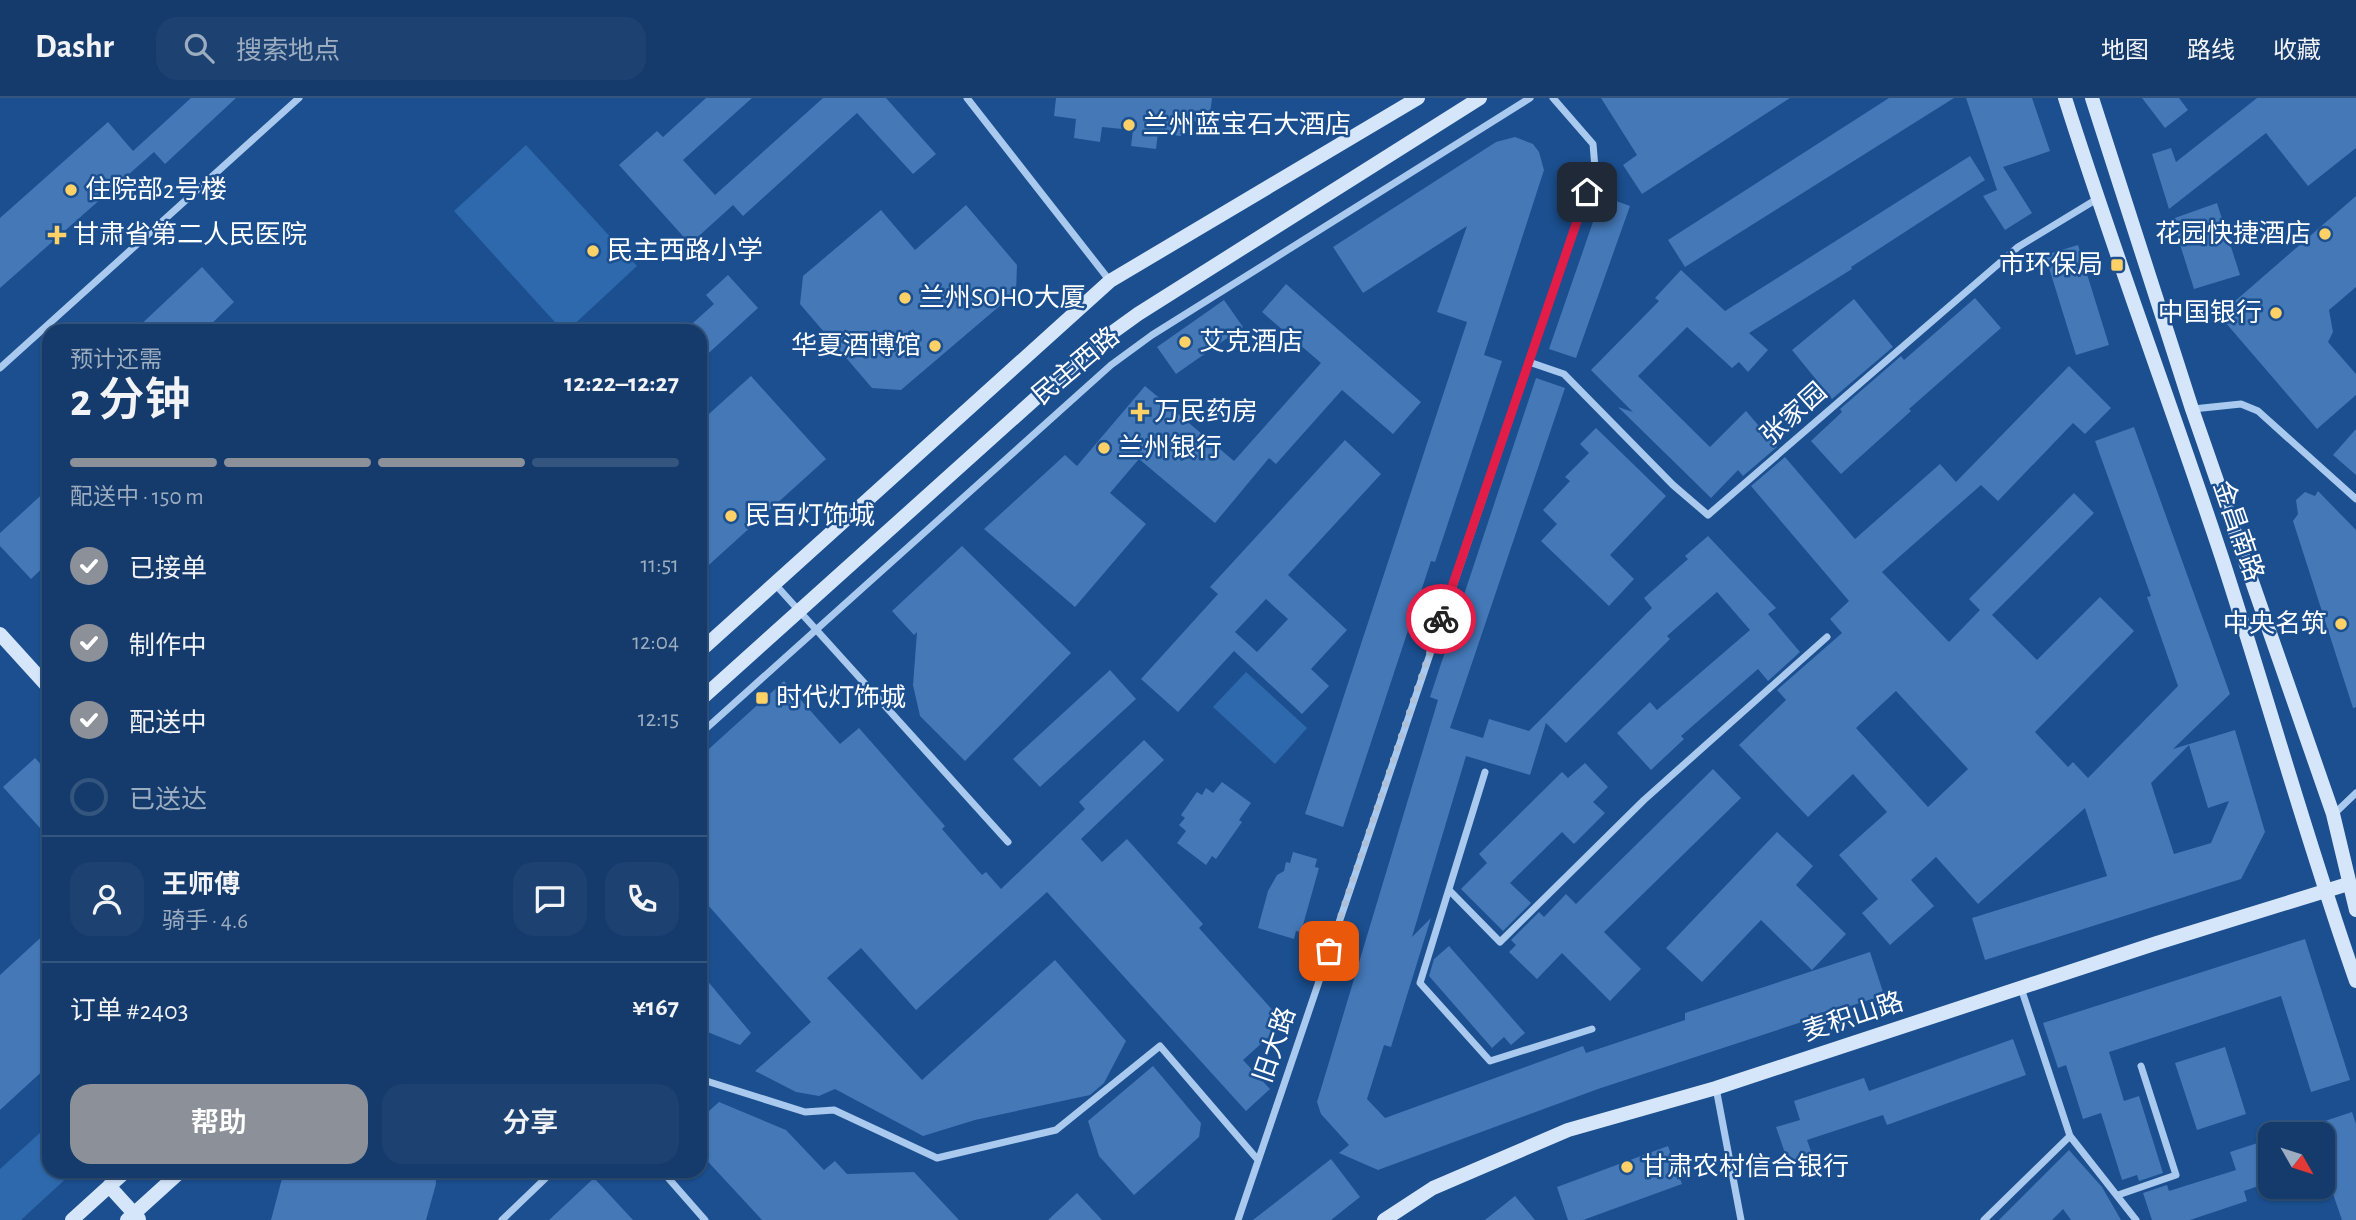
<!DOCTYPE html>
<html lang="zh">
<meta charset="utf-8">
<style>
:root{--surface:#143b6b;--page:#1d4271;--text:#f1f3f6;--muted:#9dadc1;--line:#33557e;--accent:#8c9099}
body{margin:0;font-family:"Alegreya Sans","Noto Sans SC",sans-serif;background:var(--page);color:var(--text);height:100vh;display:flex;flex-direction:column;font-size:26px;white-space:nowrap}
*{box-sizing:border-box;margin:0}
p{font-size:23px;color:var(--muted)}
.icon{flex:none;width:38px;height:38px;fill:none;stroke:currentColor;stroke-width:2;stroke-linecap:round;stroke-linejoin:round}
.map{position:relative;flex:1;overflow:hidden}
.drawer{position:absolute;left:42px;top:226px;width:665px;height:854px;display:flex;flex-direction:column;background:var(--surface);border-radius:21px;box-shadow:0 2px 5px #0004,0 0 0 2px var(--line)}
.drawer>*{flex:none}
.needle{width:46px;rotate:129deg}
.tools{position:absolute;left:2258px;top:1024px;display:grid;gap:14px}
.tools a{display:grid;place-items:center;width:77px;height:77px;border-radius:14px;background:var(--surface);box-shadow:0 2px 5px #0004,0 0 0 2px var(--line);font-size:35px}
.pin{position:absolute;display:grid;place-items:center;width:60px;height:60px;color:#fff;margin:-30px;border-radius:14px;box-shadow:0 4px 10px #0006}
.courier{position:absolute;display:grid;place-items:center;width:70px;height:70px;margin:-35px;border:5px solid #e11d48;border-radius:50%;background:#fff;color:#222;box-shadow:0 2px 9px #0007}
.head em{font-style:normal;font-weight:600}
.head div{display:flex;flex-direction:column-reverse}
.head{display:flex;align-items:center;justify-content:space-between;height:119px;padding:0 28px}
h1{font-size:46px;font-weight:600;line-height:52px}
.bar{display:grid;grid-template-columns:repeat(4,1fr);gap:10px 7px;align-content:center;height:84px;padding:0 28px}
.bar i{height:9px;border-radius:5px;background:var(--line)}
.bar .on{background:var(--accent)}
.bar p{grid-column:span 4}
.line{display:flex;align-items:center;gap:18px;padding:0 28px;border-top:2px solid var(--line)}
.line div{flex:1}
.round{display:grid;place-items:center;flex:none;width:74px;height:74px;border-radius:21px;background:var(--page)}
ol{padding:0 28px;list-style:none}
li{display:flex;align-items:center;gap:21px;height:77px}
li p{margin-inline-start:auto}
li .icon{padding:7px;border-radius:50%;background:var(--accent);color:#fff;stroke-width:4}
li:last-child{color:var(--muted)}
li i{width:38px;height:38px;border:4px solid var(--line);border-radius:50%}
.action{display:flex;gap:14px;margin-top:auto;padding:14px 28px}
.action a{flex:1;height:80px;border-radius:21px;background:var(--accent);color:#fff;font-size:28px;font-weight:600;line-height:80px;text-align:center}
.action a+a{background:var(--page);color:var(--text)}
header{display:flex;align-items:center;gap:42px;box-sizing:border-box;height:98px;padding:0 35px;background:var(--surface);border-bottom:2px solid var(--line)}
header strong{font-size:33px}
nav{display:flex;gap:38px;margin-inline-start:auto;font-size:24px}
.search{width:490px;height:63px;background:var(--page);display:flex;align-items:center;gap:18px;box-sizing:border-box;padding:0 24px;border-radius:21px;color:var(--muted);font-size:26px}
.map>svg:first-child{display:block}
.green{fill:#2e69ad}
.building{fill:#4478b7;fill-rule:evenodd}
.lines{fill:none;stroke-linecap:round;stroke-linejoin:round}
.street{stroke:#a9c9ee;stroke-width:7}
.secondary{stroke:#d6e6fa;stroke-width:14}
.done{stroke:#afc1d8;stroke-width:7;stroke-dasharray:0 12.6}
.route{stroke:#e11d48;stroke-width:9}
.poi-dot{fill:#ffd166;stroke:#1b4f8f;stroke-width:2.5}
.labels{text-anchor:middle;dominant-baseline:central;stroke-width:5;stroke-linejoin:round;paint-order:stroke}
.poi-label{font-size:26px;fill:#fff;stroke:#1b4f8f;text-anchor:start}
.street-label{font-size:26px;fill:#fff;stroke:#1b4f8f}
</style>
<header>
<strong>Dashr</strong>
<div class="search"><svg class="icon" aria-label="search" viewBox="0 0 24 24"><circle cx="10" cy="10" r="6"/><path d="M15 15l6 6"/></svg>搜索地点</div>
<nav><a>地图</a><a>路线</a><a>收藏</a></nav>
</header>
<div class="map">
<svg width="2356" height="1122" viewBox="0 0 2356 1122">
<rect width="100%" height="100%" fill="#1b4f8f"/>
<!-- green -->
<path class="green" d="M526,47L637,168L567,233H563L454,113Z
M1246,574L1307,630L1275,666L1213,609Z
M42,1033L49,1040V1073H70L71,1076L21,1122H0V1071Z"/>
<!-- building -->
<path class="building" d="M191,0H236L165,66L154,54L0,190V120L108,24L133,53Z
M706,0H752L683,62L715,97L823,0H886L936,56L913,76L857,15L743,118L733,107L690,146L619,67L657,33L663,39Z
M1056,0H1212L1209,25L1183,22L1181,38L1158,35L1156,51L1131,48L1133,32L1102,29L1100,44L1074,40L1076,21L1054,18Z
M1601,0H1790L1642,96L1623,67L1637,57Z
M1889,0H1954L1685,169L1668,142Z
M1966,0H2032L2050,53L2003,69L2032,115L2005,132L1983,98L1997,92Z
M2142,0H2179L2188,12L2165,30Z
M2257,0H2356V50L2308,88L2266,35L2169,111L2152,56L2171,50L2176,64Z
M1515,39L1533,46L1539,54L1544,72L1484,257L1502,263L1435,464L1431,463L1343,729L1305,716L1467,224L1437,214L1467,128L1363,195L1333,149L1496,44Z
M1970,58L1985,82L1851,169L1852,171L1749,235L1768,252L1748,274L1739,264L1732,270L1687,229L1638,278L1710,349L1746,313L1777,349L1743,378L1738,372L1711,400L1618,309L1633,314L1591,272L1659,203L1655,200L1681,172L1725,213Z
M1602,98L1630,108L1576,260L1549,251Z
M2356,98V189L2329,212L2333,234L2328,244L2356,276V297L2317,331L2219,217Z
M2217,105L2240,177L2194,191L2172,121Z
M966,107L1017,167L1016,194L901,292L872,290L800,206L803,178L881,112L915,152Z
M2078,147L2109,247L2076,257L2045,157Z
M202,169L234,204L204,233H134Z
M728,177L758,210L700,263V233H684L714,206L706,197Z
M1286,186L1421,304L1393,336L1342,292L1276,366L1269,360L1215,425L1139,361L1110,395L1146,426L1075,509L984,431L1065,357L1077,368L1145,288L1234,363L1321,265L1262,214Z
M1975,200L2001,230L1909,311L1911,313L1841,376L1811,343L1842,314L1840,311L1901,258L1904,262Z
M1854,201L1893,249L1832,301L1792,252Z
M1224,202L1243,229L1176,276L1157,249Z
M2069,268L2111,310L2085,336L2073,325L1998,403L1981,387L1882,474L1949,544L1980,512L1969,501L2074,395L2094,415L1992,517L2037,562L2100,499L2134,533L2035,634L2068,669L2073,664L2088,680L2178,588L2147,499L2151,498L2095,343L2134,329L2230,596L2173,651L2235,632L2265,734L2241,781L1985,862L1972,820L2107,778L2085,710L1978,806L1936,759L1911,782L1934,808L1890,847L1862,815L1878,801L1839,757L1887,714L1853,676L1808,719L1739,647L1786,602L1777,592L1842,535L1830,521L1849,503L1751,388L1785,359L1855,441L1940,366L1956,384ZM1896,593L1968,671L1928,709L1856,630ZM2189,647L2208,710L2229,703L2211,745L2174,756L2151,685Z
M751,278L826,361L700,475V324Z
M1536,280L1565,290L1450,630L1483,640L1489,621L1529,633L1652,510L1644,500L1688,461L1685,458L1708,438L1776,510L1768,516L1800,554L1768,583L1758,571L1681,638L1684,641L1651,672L1617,635L1650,604L1657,612L1750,532L1717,494L1667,538L1670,541L1566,645L1546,625L1530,677L1466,658L1412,839L1431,820L1391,949L1384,947L1367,1001L1385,1020L1583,948L1586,955L1685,922V915L1870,854L1884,897L1598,991L1378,1072L1339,1055L1349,1047L1321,1016L1317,1004L1438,602L1430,599Z
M1596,330L1666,398L1610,457L1634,481L1609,508L1541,443L1557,426L1543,412L1570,383L1565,379L1589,355L1580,346Z
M2356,331V377L2333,357Z
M1345,342L1381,376L1288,477L1347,532L1311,571L1329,588L1302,616L1234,553L1178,614L1141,581L1218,496L1210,489ZM1266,501L1288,521L1257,554L1235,534Z
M49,390V464L31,481L0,448V435Z
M2318,393L2356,432V609L2353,610L2293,423L2298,416L2296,402L2305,394L2315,398Z
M962,448L1071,555L965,663L920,618L913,587L917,534L914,537L892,513Z
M1110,572L1136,601L1040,689L1013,661Z
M784,583L840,646L859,630L945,728L942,731L982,777L986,774L1001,791L1085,711L1079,704L1144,642L1164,662L1081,741L1102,764L1127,741L1203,826L1199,830L1284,925L1243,962L1270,991L1246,1013L1047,794L916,912L861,850L827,880L922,982L1055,862L1126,943L1104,985L1090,997L975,1022L923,1038L835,991L819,998L796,994L755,973L811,924L700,798V659Z
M35,660L49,675V740L3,689Z
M1585,665L1608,689L1593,704L1605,715L1574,746L1562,734L1510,785L1531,805L1503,833L1461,791L1487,765L1479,756L1562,674L1568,680Z
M1713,671L1741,700L1604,834L1641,871L1610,903L1562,855L1537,881L1509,854L1516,847L1511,842L1539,814L1544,819L1566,796L1576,806Z
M1222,684L1251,705L1239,722L1242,724L1216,761L1212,758L1206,767L1177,745L1186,733L1179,727L1185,720L1181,717L1197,694L1202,697L1206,690L1213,695Z
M1777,734L1813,768L1796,787L1846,836L1812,872L1761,822L1702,884L1666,850Z
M1293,754L1317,761L1315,769L1319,770L1301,834L1296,833L1294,841L1258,830L1268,793L1277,777L1284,773L1286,764L1290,765Z
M49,832V967L0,1012V877Z
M2305,841L2350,982L2311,994L2281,898L2109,954L2124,1003L2139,998L2163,1075L2139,1083L2137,1077L2122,1082L2101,1015L2083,1021L2066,967L2058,970L2043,925Z
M1449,848L1525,935L1511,947L1504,939L1492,950L1429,878L1434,861Z
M700,874L751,935L740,947L700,931Z
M2013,941L2026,977L1887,1027L1883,1017L1807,1042L1813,1059L1789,1067L1776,1029L1800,1022L1794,1003L1864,980L1869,993Z
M2225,949L2246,1016L2197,1032L2175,965Z
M1153,968L1201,1025L1199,1039L1134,1097L1099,1058L1088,1023Z
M719,1004L786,1032L824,1072L835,1063L847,1076L914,1074L959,1122H762L700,1055V1021Z
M2352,1014L2356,1026V1122H2342L2322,1064V1024Z
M2270,1041V1084L2244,1093L2247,1103L2190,1122H2152L2143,1095L2167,1087L2169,1093L2236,1072L2230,1054Z
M1668,1048L1682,1086L1583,1122H1568L1557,1089Z
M2069,1052L2102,1089L2121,1122H2071L2063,1111L2052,1122H1999Z
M1331,1061L1360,1099L1331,1122H1253Z
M284,1073H435L436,1086L426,1122H271Z
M594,1080L633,1122H549Z
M1077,1095L1102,1122H1048Z
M1515,1098L1535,1122H1485Z"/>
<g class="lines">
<!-- street -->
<path class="street" d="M967,0L1110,183
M1529,264L1564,276L1673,387L1708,417L2018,149L2097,101
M0,270L299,0
M2193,311L2241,306L2258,313L2356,401
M774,485L1008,744
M700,636L1111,267L1152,237L1530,0
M1485,674L1420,885L1490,963L1592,931
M2334,716L2356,695
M1449,792L1500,844L1644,702L1827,539
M2021,890L2070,1038L2136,1122
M700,981L805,1014L834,1012L937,1060L1056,1032L1160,948L1258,1062
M1716,990L1741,1122
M662,1073L705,1122
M2118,1097L2176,1077L2141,968
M502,1122L553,1073
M1238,1122L1595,70L1593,46L1553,0
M1984,1122L2070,1038"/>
<!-- secondary -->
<path class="secondary" d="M2065,0C2114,155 2171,306 2222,460C2268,601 2307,744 2356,883
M2092,0L2192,311L2333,716L2356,812
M0,536L49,590
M700,553L1110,183L1418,0
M700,602L1095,247L1138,216L1480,0
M109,1088L139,1121
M72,1122L126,1073
M127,1122L181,1073
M1384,1122L1433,1090L1568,1032L1716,990L2157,845L2348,786"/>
</g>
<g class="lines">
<!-- done -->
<path class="done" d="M1329,853L1441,521"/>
<!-- route -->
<path class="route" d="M1441,521L1587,94"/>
</g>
<!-- markers -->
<g class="poi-dot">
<circle cx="1129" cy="27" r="7"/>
<circle cx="71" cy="92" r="7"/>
<circle cx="2325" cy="136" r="7"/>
<path d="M53.5 126.5h7v7h7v7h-7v7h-7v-7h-7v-7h7z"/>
<circle cx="593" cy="153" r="7"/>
<rect x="2110" y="160" width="14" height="14" rx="3.5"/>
<circle cx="905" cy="200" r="7"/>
<circle cx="2276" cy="215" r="7"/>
<circle cx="1185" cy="244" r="7"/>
<circle cx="935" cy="248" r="7"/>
<path d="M1136.5 303.5h7v7h7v7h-7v7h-7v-7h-7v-7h7z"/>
<circle cx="1104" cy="350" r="7"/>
<circle cx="731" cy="418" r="7"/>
<circle cx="2341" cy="526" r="7"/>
<rect x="755" y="593" width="14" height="14" rx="3.5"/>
<circle cx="1627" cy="1069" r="7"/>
</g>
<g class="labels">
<!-- poi labels -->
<g class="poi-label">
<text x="1143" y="27">兰州蓝宝石大酒店</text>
<text x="85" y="92">住院部2号楼</text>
<text x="2311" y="136" text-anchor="end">花园快捷酒店</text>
<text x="73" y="137">甘肃省第二人民医院</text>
<text x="607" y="153">民主西路小学</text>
<text x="2103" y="167" text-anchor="end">市环保局</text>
<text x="919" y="200">兰州SOHO大厦</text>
<text x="2262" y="215" text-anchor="end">中国银行</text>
<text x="1199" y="244">艾克酒店</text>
<text x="921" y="248" text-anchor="end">华夏酒博馆</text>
<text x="1154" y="314">万民药房</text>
<text x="1118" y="350">兰州银行</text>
<text x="745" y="418">民百灯饰城</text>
<text x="2327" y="526" text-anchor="end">中央名筑</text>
<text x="776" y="600">时代灯饰城</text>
<text x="1641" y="1069">甘肃农村信合银行</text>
</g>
<!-- street labels -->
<g class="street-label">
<text transform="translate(1076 268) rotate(-40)">民主西路</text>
<text transform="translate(1794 316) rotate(-42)">张家园</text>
<text transform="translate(2238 433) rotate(71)">金昌南路</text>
<text transform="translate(1853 919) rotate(-18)">麦积山路</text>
<text transform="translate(1275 947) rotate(-71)">旧大路</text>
</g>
</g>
</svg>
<div class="tools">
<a><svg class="needle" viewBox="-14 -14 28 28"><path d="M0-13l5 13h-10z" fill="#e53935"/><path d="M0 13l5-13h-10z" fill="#9dadc1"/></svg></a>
</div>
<div class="pin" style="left:1329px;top:853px;background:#ea580c"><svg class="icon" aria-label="bag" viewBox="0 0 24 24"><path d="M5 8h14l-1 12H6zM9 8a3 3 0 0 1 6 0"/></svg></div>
<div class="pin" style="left:1587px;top:94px;background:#1f2937"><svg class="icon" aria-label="home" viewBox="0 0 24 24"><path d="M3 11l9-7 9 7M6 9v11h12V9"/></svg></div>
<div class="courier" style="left:1441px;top:521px"><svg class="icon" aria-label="bike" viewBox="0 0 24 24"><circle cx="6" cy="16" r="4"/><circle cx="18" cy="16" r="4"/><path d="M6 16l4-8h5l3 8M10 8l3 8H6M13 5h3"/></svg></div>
<section class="drawer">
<div class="head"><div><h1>2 分钟</h1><p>预计还需</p></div><em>12:22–12:27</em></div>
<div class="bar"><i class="on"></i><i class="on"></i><i class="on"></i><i></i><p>配送中 · 150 m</p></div>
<ol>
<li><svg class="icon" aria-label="check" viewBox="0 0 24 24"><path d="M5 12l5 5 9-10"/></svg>已接单<p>11:51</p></li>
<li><svg class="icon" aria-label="check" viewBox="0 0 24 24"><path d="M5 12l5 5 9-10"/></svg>制作中<p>12:04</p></li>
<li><svg class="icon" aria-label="check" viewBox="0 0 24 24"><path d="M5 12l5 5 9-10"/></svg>配送中<p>12:15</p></li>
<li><i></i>已送达</li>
</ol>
<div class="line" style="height:126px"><a class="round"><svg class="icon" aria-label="person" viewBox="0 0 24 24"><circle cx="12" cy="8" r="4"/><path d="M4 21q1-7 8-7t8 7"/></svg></a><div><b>王师傅</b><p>骑手 · 4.6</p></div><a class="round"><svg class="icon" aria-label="chat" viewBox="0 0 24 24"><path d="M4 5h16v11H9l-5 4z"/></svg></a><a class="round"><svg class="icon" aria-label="phone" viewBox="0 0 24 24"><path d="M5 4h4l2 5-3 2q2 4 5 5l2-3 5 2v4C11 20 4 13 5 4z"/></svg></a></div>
<div class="line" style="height:91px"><div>订单 #2403</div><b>¥167</b></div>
<div class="action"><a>帮助</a><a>分享</a></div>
</section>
</div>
